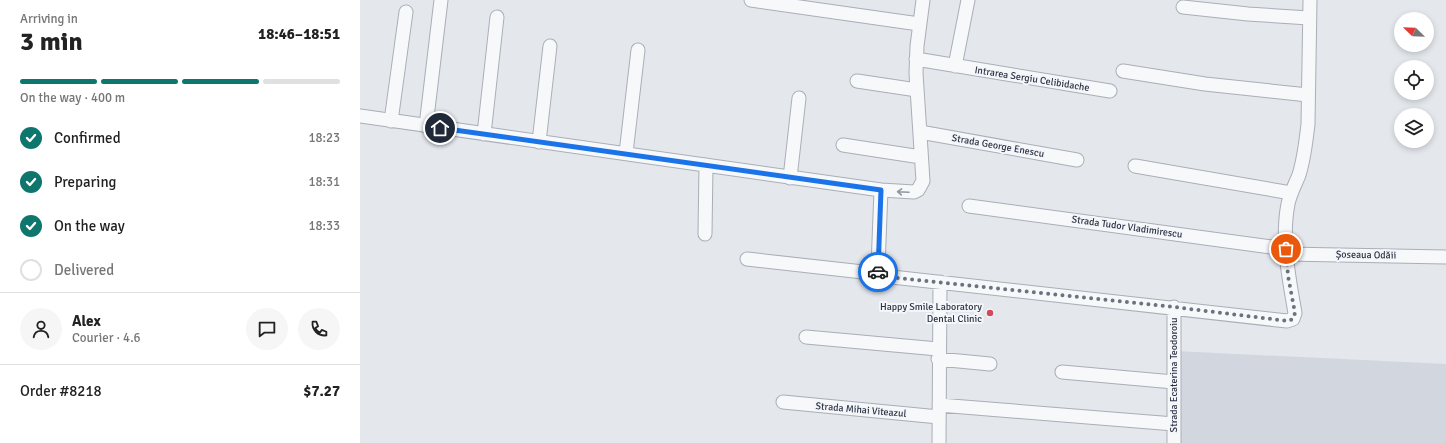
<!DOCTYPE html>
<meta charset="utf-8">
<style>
:root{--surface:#fff;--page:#f6f6f6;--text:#222;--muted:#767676;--line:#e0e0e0;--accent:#0f766e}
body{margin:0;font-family:Signika,sans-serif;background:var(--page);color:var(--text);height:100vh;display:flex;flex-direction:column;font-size:15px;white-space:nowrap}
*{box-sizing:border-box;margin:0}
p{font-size:13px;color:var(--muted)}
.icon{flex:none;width:22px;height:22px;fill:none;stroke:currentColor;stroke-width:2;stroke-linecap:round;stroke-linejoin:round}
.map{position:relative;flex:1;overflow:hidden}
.side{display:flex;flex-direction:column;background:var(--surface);width:360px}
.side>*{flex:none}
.needle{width:26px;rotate:293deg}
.buttons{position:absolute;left:1034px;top:12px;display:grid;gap:8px}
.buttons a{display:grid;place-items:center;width:40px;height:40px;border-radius:50%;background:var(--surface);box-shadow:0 2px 6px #0003;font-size:20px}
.pin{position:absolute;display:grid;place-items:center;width:34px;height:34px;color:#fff;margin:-17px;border:2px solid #fff;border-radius:50%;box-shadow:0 1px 4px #0007}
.courier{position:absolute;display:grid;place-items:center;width:40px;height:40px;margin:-20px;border:3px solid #1a73e8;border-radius:50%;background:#fff;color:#222;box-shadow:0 1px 5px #0007}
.summary em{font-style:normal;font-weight:800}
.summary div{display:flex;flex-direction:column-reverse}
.summary{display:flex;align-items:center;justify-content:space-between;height:68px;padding:0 20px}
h1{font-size:26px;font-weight:800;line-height:30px}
.bar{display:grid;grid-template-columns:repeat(4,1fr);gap:6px 4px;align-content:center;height:48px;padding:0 20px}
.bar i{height:5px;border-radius:3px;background:var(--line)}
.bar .current{background:var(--accent)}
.bar p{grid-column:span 4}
.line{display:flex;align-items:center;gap:10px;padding:0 20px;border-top:1px solid var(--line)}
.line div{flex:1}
.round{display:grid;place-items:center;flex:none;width:42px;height:42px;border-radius:21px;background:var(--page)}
ol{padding:0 20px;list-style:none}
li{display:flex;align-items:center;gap:12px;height:44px}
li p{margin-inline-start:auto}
li .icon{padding:4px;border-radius:50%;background:var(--accent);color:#fff;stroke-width:4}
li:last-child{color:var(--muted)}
li i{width:22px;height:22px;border:2px solid var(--line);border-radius:50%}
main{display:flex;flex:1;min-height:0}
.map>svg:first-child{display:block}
.built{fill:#d2d6de}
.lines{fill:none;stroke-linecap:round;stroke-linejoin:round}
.minor-casing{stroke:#a9aeb7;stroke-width:15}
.minor{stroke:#f7f8fa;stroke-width:13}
.oneway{stroke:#9196a0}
.done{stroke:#6c737f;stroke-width:4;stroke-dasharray:0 7.2}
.route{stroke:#1a73e8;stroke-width:5}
.poi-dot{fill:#d1495b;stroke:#f4f6f9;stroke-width:1.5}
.labels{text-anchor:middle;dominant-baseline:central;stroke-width:4;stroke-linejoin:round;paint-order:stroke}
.street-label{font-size:10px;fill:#2b3445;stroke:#f4f6f9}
.poi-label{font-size:10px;fill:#2b3445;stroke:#f4f6f9;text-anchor:end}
</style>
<main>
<section class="side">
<div class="summary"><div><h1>3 min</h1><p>Arriving in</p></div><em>18:46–18:51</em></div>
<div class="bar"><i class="current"></i><i class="current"></i><i class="current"></i><i></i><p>On the way · 400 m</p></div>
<ol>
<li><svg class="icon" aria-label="check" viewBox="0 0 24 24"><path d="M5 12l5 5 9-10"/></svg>Confirmed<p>18:23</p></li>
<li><svg class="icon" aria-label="check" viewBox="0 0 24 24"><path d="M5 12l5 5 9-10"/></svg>Preparing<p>18:31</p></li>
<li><svg class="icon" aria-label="check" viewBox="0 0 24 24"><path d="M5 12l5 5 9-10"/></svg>On the way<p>18:33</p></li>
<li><i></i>Delivered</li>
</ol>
<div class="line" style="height:72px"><a class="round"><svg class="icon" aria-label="person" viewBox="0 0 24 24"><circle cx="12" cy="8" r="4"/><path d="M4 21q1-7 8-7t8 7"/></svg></a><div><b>Alex</b><p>Courier · 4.6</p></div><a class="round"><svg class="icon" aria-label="chat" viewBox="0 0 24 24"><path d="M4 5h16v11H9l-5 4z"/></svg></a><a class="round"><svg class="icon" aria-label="phone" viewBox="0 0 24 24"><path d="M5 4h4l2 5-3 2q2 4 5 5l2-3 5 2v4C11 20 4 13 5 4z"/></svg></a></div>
<div class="line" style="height:52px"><div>Order #8218</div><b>$7.27</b></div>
</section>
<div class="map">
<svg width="1086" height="443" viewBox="0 0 1086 443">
<rect width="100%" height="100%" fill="#e4e7ec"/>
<!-- built -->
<path class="built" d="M815,351L1086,364V443H817Z"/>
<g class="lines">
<!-- minor casing -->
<g class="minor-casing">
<path id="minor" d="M391,0L559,24
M823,7L888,14L949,18
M556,59L750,91
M595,66L608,0
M763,71L845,84L948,95
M497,81L557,90
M0,116L521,190L518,267L519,274L523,276L927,321L933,319L935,313C929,278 921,240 928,204C930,194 935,185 939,175C944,159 946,142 948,124L950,0
M31,121L46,12
M66,126L81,0
M560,132L717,160
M124,134L137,17
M179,142L190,46
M483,145L561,157
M266,153L278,50
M775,166L931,193
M430,178L439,98
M521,190L554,192L558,190L563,181L556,73L557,46L563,0
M609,206L926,249
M345,234L346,165
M926,254L1086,257
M387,259L503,272L518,271
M446,337L578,349
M578,359L630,364
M702,372L814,382
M423,402L579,417
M579,405L814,424
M579,443L580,282
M814,443V307"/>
</g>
<!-- minor -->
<use href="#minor" class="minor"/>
</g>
<!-- one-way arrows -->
<defs><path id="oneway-shaft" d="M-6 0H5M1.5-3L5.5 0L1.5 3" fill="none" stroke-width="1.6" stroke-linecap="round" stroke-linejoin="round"/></defs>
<use class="oneway" href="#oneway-shaft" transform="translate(543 192) rotate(-177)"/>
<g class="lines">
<!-- done -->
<path class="done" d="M518,272L519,274L527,277L814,307L928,321L933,319L935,313L928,276L926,249"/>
<!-- route -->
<path class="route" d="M80,128L521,190L518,272"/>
</g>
<!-- markers -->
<circle class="poi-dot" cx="630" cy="313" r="4"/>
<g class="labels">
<!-- street labels -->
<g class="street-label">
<text transform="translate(672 79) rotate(9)">Intrarea Sergiu Celibidache</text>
<text transform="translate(638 146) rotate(10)">Strada George Enescu</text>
<text transform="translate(767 227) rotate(8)">Strada Tudor Vladimirescu</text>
<text transform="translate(1006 255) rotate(1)">Șoseaua Odăii</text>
<text transform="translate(814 375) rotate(-90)">Strada Ecaterina Teodoroiu</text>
<text transform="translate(501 410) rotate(5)">Strada Mihai Viteazul</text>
</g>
<!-- poi labels -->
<g class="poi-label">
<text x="622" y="307">Happy Smile Laboratory<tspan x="622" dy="12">Dental Clinic</tspan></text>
</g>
</g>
</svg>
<div class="buttons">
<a><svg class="needle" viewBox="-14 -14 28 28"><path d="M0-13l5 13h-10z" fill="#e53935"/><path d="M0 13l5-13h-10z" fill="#767676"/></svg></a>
<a><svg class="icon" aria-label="locate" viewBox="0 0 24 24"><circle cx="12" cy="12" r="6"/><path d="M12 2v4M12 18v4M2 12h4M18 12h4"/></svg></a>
<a><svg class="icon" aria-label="layers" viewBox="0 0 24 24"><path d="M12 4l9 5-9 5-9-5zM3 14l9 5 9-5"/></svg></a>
</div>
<div class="pin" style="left:926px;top:249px;background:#ea580c"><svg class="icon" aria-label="bag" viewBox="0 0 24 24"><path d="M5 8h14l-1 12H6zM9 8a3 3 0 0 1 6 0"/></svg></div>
<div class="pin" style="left:80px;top:128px;background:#1f2937"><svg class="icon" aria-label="home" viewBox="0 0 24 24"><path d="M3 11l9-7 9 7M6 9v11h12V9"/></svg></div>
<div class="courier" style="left:518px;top:272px"><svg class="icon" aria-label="car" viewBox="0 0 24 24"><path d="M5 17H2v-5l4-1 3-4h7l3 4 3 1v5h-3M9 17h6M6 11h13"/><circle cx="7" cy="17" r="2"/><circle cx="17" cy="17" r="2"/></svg></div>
</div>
</main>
